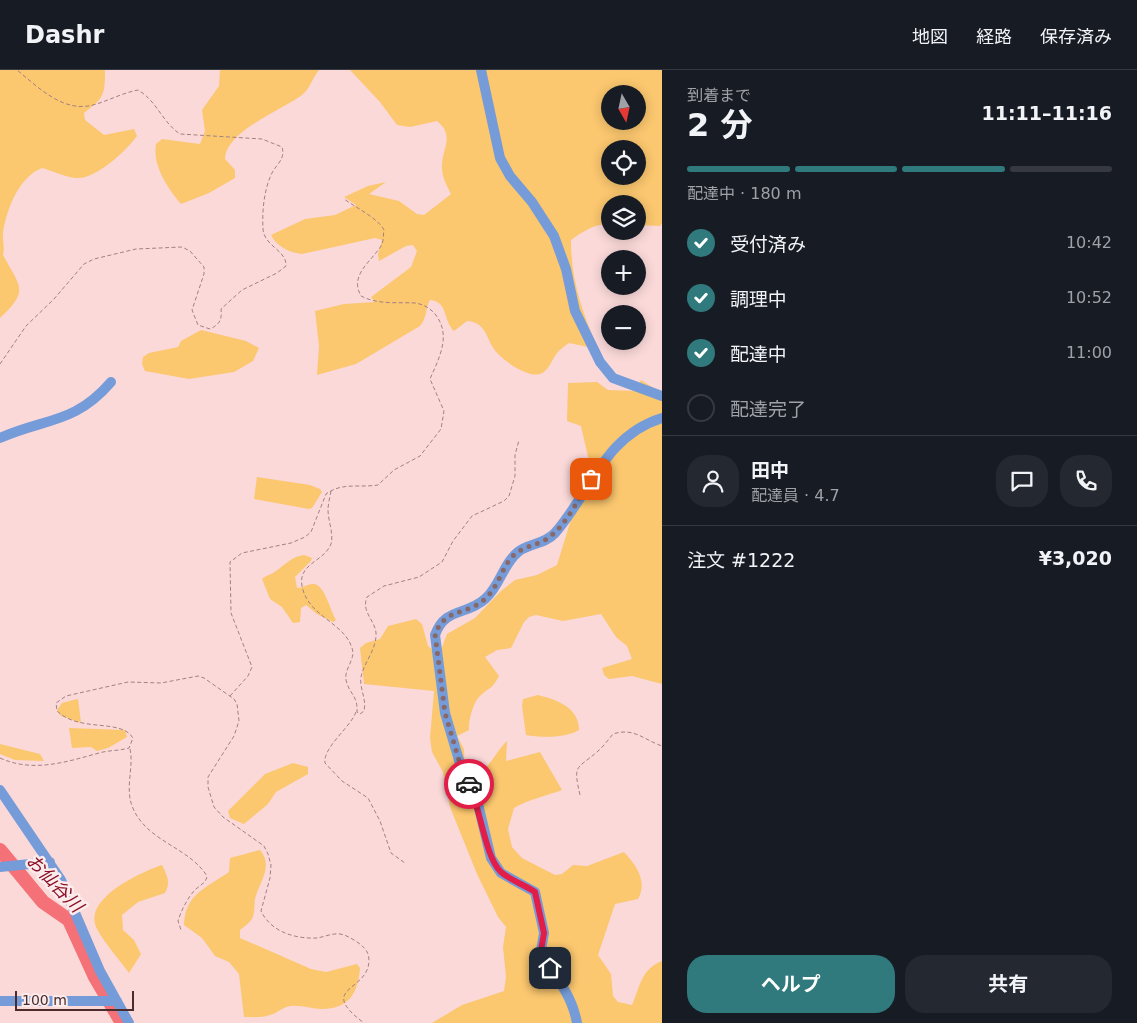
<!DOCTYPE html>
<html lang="ja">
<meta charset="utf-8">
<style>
:root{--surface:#171b24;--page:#242831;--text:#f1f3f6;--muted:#9ea1a6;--line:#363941;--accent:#30797c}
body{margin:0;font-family:"DejaVu Sans","Noto Sans JP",sans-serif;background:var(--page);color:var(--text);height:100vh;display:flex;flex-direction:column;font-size:19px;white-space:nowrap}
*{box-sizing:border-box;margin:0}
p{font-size:16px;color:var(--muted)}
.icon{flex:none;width:28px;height:28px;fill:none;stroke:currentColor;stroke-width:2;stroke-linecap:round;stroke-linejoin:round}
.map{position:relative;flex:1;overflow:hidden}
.drawer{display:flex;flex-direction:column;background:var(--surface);width:475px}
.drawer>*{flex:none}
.needle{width:32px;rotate:171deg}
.controls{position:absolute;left:601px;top:15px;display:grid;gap:10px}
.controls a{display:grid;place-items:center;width:45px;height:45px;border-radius:50%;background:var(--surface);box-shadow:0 2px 12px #0003;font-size:25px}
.scale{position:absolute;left:15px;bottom:12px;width:119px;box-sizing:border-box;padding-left:5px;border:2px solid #4b2b2c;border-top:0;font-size:14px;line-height:18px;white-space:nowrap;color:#4b2b2c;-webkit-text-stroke:4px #fcebeb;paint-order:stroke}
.pin{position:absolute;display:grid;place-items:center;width:42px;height:42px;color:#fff;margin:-21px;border-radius:10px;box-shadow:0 2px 8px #0006}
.courier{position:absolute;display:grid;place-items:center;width:50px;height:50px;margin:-25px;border:4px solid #e11d48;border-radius:50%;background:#fff;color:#222;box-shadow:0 1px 6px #0007}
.overview em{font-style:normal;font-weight:700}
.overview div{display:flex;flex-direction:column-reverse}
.overview{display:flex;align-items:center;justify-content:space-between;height:85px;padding:0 25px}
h1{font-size:32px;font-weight:700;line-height:38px}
.bar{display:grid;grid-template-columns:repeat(4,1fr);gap:8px 5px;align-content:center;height:60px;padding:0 25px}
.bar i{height:6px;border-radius:4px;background:var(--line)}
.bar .on{background:var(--accent)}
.bar p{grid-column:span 4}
.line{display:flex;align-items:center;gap:12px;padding:0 25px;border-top:1px solid var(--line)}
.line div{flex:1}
.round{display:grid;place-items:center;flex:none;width:52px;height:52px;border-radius:20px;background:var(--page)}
ol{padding:0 25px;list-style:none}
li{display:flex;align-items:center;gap:15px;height:55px}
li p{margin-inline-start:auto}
li .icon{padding:5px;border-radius:50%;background:var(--accent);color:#fff;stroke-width:4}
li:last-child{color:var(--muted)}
li i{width:28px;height:28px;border:2px solid var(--line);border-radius:50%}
.action{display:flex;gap:10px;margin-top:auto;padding:10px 25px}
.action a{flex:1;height:58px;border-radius:20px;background:var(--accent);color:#fff;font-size:20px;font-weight:700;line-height:58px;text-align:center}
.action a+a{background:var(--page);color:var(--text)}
header{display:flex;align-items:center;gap:30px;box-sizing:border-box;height:70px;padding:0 25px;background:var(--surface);border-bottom:1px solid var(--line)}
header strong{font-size:24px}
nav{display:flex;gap:28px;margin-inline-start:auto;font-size:18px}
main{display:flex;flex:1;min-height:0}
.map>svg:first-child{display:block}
.green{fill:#fbc76f;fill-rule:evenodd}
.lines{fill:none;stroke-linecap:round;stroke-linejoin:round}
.river{stroke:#f57178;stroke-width:14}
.path{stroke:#a28182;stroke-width:1;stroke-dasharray:4 2.5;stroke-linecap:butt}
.minor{stroke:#759cd9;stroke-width:10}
.done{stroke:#896869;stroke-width:5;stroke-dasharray:0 9}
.route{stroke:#e11d48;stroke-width:6}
.labels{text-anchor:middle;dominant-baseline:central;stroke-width:5;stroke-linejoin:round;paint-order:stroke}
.water-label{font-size:18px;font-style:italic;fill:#890e25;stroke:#fcebeb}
</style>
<header>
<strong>Dashr</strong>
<nav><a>地図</a><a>経路</a><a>保存済み</a></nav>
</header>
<main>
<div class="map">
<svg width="662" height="953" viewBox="0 0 662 953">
<rect width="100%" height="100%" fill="#fbd9d9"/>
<!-- green -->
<path class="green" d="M0,0H105C105,25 104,28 84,43L85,50L104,65L134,59L137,66C126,81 95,110 76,108C65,107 53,101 42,98C19,107 7,138 3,162C2,169 5,177 3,185C20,217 30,220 0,248Z
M220,0H319C313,7 309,20 302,25C282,40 226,61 225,89L235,100V108L209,123L181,134C168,119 152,95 156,74L162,69L200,74L205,61L202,40L219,16Z
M350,0H662V153L660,156L638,155V134H610V154C595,153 582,162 571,170C571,211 582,241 598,279L569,273C565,276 560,279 557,283C552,289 549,301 540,304C527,308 498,288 492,276C486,265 484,252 467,251L454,261C443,251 448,231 430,230C425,239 427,248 420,256L356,294L317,305L319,276L315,241L344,234L375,232L371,227L411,197L417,181L413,175L406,176L379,191L378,184L382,170L375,168L302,184C290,183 276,176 271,165L305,149L335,145L356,135L344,127L368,116L386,112L369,124L399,131L417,144L424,145L451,124C447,116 442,107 442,98C441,80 456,66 437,51L410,57L397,55L380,32ZM610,24H638V51H610ZM610,79H638V106H610Z
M201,260L246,271L259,278L253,291L234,302L189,309L145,301L142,294L143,287L149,283L178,277L181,271Z
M641,310L660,322L662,325V614L632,606L609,609L604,605L602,598L632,589L627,576L616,567L601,544L563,551L536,545L529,547L524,552L511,578L497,580L485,587L499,606C491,621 490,616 480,626C473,632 468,652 469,660L457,666L464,679L465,701L470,706C488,704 494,683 507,671L506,691L540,682L562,720C546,726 529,729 514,738L508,759L512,777L522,788L555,805L562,804L573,795L587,796L624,782C636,795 648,811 638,829L615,834L598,885L611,904L613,926L618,932L632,935C640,917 641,899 662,891V953H432L462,935L504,921L506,907L503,877L506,857L498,847L477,804L450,737L443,702L432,682L430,668L434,621L364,614L360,578L366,573L380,569L388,556L416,549L422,554L428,576L439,585L447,564L475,548L501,521L515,510L537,505L557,495L589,391L581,356L567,351L568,313L597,312L608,320L636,321Z
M257,407L310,415L320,419L322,422L312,438L309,439L254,429Z
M304,485L312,488L311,491L295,507L297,518C303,518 307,514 313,514C324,513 330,540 336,550L333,552L317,544L306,535L301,538L300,552L293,553L282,537L270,529L262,509C266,505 271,505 276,501C286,494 291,487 304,485Z
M538,625C557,630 579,637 579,660C566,668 541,668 526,665L522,636L523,629Z
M77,629H78L81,653L61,646L57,640L62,633Z
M69,658L125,660L127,667L108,678L97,681L91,677L72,678Z
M0,674L40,684L44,691L15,690L0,684Z
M293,693L308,697V704L276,722L268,734L244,754L230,748L228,741L265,704Z
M260,780C274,796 259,812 255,829C254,836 255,843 252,849C249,853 244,857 240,860V868L311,899L326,902L357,894L360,898C358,923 349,939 322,939C312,939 301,935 291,936C282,937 278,943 270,945C262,948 253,947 244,947L239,904L229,892L215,886L202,868L184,855C185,824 206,818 229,802L230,788Z
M162,795C167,805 171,812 165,823L138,832L122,845L123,860L134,870L141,884L129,903C119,889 105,874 97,859C81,829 141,802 162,795Z"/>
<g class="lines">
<!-- river -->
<path class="river" d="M0,780L43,832L69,850L95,907L122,953"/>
<!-- path -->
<path class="path" d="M0,294L26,256L54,229L84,194L94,189L136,179L182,177L190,181L204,197V204L192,240L198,255L210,259C220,254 222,250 221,239L242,220L277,203L286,196C287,180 263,176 263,158C262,141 264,121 271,105C275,95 286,90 282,77L262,69L180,64C162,52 157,31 138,20C122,23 108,31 93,35C63,43 38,17 17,0
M331,421C330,427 328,434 328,440C328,451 334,464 331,474C324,492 298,493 302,516C308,547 344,552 352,578C356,590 344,598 346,610C349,624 358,625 357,642L360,644L364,641C367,629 359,618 361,607C364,592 377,579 376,563C375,550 361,542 367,527L384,516L419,507L442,492L453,471L472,446L504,431L509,426L515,406V385L519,370
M230,626L248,606L252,597L231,543L230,492L242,483L291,473L305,467L311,462L326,424C342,412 359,418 378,415L394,400L420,386L441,359L444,341L430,309C439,288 452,265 435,244C430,238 423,234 415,233C397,232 378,235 361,226C349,205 371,192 381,176C384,171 383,165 384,160C379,149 355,137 344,129
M356,642C350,658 323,677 325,693L342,711L368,728L380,751L391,783L405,793
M130,679C134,697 125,717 132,736C146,772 188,776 207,806C206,814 199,815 194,821C187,829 181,841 178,851L181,860
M0,688C33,703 66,692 99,683C109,680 119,681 129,678L133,668C121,648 80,663 57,641L56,633L66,626L128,612L161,613L198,606L204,608L234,629L237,634L239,651L234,666L208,707V717L214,737L223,747L264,776L268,784L271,795L270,808L261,841C271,862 295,869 317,868C324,867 332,863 340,864C347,865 354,870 360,874C366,879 369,883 369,891C368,922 316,917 364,953
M580,725C573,694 576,700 597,682C603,677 608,670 613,664C634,657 644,670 662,676"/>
<!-- minor -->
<path class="minor" d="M481,0L500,88L510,106L532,132L554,166L566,199L575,241L600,292L613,308L662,326
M0,368C45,348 75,354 111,312
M0,720L61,810L100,901L129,953
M0,797L50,792
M0,931H117
M577,953C572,925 557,908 540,886L544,863L535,822L501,803L491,788L477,730L461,697L445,643L435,565C445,537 466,546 485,529C500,516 503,494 518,482C529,473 544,475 555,463C591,422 604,366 662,348"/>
</g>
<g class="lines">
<!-- done -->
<path class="done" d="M469,714L461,697L445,643L435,564C446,537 466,546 485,529C498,517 501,500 512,487C523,475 540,476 552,465C568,452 579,427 591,409"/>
<!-- route -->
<path class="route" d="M469,714C480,737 485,787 501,802C510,810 525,815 535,822L544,863L540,886L550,898"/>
</g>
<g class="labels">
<!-- water labels -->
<g class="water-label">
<text transform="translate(55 813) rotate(46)">お仙谷川</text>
</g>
</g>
</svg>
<div class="controls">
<a><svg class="needle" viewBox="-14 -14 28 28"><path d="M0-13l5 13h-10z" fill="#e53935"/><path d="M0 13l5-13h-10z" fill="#9ea1a6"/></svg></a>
<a><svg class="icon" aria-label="locate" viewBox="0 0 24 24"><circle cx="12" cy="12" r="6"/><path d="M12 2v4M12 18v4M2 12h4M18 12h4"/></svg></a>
<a><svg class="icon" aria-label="layers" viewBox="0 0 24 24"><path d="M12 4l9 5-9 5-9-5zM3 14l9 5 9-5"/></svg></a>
<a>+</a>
<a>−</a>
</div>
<div class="scale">100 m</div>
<div class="pin" style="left:591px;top:409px;background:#ea580c"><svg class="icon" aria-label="bag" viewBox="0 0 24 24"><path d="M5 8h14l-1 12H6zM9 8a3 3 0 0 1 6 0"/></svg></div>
<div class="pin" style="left:550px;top:898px;background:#1f2937"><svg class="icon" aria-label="home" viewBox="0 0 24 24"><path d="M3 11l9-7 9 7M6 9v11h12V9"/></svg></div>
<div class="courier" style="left:469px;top:714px"><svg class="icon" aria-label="car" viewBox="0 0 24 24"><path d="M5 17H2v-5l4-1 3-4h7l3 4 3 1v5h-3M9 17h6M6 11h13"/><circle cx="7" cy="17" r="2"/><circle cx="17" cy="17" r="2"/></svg></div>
</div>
<section class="drawer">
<div class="overview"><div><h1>2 分</h1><p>到着まで</p></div><em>11:11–11:16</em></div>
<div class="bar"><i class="on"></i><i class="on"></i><i class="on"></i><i></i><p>配達中 · 180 m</p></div>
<ol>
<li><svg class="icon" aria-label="check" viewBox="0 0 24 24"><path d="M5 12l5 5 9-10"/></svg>受付済み<p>10:42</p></li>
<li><svg class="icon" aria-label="check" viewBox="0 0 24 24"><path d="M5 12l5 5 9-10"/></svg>調理中<p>10:52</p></li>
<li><svg class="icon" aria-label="check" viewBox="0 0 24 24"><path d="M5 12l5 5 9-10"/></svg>配達中<p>11:00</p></li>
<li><i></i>配達完了</li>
</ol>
<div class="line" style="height:90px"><a class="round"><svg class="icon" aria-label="person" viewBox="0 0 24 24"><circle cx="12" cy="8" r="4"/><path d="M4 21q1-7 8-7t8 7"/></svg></a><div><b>田中</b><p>配達員 · 4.7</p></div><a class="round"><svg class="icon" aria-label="chat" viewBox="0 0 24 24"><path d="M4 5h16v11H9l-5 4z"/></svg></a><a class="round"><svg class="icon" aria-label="phone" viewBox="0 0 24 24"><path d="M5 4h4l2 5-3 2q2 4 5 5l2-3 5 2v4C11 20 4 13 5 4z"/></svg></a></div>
<div class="line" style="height:65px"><div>注文 #1222</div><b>¥3,020</b></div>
<div class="action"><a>ヘルプ</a><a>共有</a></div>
</section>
</main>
